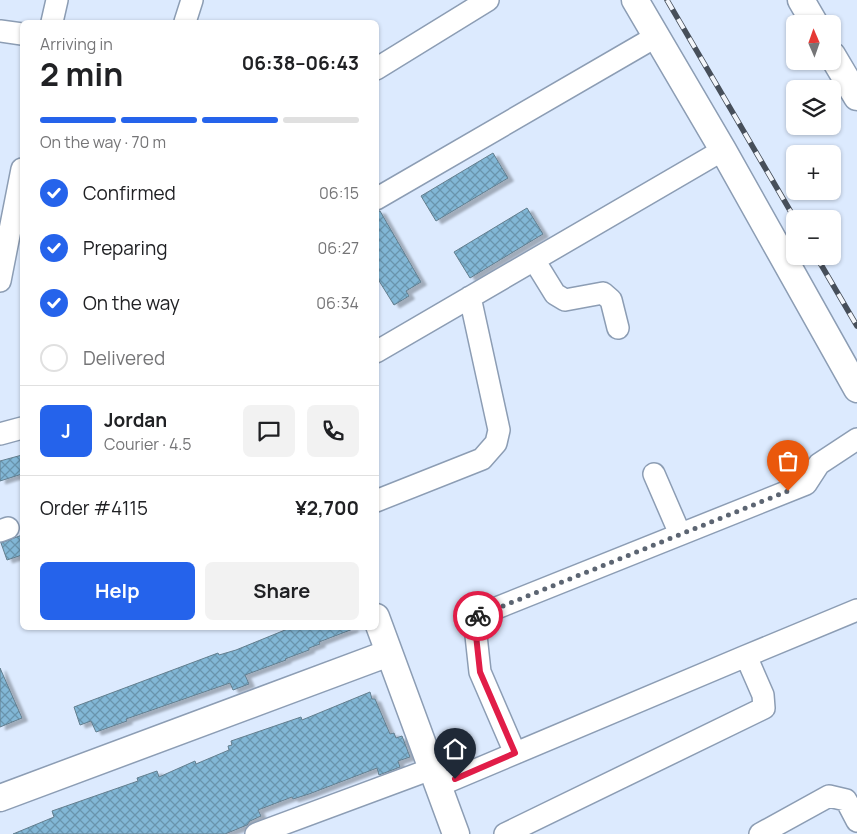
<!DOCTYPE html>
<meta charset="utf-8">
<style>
:root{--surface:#fff;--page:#f2f2f2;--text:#202124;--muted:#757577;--line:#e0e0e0;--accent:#2563eb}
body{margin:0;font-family:Manrope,sans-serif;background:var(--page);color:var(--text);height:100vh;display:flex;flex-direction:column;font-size:19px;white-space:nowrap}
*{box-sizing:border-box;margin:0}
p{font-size:16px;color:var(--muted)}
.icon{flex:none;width:28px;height:28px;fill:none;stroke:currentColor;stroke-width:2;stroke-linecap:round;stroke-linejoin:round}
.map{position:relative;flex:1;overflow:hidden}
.drawer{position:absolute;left:20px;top:20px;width:359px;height:610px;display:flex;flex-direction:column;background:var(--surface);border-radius:8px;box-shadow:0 1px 4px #0004}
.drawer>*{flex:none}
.needle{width:32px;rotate:358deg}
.tools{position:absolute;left:786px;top:15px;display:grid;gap:10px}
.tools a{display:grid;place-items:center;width:55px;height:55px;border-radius:8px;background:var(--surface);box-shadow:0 1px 4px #0004;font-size:25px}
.pin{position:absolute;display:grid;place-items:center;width:42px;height:42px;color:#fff;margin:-51px -21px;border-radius:50% 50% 50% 0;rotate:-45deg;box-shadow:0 0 5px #0007}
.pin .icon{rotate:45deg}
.courier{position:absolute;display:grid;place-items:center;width:50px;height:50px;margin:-25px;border:4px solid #e11d48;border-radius:50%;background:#fff;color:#222;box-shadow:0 1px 6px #0007}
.headline em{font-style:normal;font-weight:700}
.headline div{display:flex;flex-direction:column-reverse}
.headline{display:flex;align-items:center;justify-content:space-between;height:85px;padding:0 20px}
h1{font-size:32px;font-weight:700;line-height:38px}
.bar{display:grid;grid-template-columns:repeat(4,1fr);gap:8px 5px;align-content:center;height:60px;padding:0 20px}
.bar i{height:6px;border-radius:4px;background:var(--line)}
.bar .selected{background:var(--accent)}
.bar p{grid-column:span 4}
.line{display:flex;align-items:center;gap:12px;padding:0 20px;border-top:1px solid var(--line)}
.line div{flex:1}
.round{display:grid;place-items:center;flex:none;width:52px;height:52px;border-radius:8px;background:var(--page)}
ol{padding:0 20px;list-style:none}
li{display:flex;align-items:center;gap:15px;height:55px}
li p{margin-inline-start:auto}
li .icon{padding:5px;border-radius:50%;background:var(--accent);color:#fff;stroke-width:4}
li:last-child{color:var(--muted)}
li i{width:28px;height:28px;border:2px solid var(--line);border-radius:50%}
.button{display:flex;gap:10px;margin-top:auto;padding:10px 20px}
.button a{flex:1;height:58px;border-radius:8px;background:var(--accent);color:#fff;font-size:20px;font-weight:700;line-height:58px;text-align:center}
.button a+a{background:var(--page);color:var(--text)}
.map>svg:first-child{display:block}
.building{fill:url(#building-cross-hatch);stroke:#637e8e;filter:url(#shadow)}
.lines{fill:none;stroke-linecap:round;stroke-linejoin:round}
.minor-casing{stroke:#8c9db4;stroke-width:24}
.tertiary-casing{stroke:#8c9db4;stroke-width:29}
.minor{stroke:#fff;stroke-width:21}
.tertiary{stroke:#fff;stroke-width:26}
.rail-casing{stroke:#474f5a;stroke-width:5.5}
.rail{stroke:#f3f6fb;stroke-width:4;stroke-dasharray:11;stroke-linecap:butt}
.done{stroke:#5c6572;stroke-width:5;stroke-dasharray:0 9}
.route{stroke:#e11d48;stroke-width:6}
</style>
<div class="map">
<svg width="857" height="834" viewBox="0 0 857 834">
<defs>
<pattern id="building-cross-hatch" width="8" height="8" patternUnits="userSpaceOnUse" patternTransform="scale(1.25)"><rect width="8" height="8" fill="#82b7d6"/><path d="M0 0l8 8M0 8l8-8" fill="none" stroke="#6994ad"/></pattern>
<filter id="shadow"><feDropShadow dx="5.5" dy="3" stdDeviation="1" flood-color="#0004"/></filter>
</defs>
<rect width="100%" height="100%" fill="#dceafe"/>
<!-- building -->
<path class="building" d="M493,153L508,178L436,221L421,196Z
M527,208L543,234L470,278L454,252Z
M376,211H380L421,282L406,291L409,296L394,305L376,276Z
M22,455V474L0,481V461Z
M22,535V555L7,560L1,543Z
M290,628H353V629L319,642L320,644L309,648V650L285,659L286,660L245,675L249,684L233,690L230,683L126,719L127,721L96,732L91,721L80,725L74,707L218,653L219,655L236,650Z
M0,668L22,718L0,727Z
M370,692L372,699H375L390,734L394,733L396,738L402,736L410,757L398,761L400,767L379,775L377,768L309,794L293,799L292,797L258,810L261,816L250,821L247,825L225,834H13L54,817L52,811L138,781L137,778L157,771L159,777L195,761L196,764L229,750L228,746L232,745L231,741L301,717L302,720Z"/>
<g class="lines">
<!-- minor casing -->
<g class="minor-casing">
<path id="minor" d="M52,22L57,0
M185,22L192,0
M0,31L22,34
M376,69L488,0
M376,199L657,36
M534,260L555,294L565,300L603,293L611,300L618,328
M0,281L22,169
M376,352L723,150
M0,434L22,428
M654,474L680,534
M376,501L482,459L496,443L499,430L470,297
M0,531L8,528
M515,753L480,672L474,617L806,484L819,464L857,439
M440,785L746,656
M256,834L434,768
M505,834L764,708L763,695L746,656L857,610
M760,834L829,796L846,800L857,821"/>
</g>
<!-- tertiary casing -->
<g class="tertiary-casing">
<path id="tertiary" d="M635,0L723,150L857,389
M801,0L815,24
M832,55L857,97
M376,617L456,834
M0,798L389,653"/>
</g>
<!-- minor -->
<use href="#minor" class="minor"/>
<!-- tertiary -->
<use href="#tertiary" class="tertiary"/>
<!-- rail casing -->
<g class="rail-casing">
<path id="rail" d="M667,0L795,219
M816,256L857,326"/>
</g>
<!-- rail -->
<use href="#rail" class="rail"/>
</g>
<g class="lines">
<!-- done -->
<path class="done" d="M478,616L788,491"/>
<!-- route -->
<path class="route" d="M455,779L515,753L480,672L474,617L478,616"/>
</g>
</svg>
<div class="tools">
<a><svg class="needle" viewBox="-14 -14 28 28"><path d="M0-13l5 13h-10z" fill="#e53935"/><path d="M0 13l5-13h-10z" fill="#757577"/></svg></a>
<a><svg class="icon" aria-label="layers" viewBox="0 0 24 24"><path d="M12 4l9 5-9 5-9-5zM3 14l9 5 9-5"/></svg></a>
<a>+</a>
<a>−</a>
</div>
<div class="pin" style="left:788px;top:491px;background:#ea580c"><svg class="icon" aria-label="bag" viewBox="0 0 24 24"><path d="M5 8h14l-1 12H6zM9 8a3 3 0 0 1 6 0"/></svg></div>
<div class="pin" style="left:455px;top:779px;background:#1f2937"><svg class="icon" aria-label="home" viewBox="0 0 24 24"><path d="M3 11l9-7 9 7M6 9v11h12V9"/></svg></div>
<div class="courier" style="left:478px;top:616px"><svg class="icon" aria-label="bike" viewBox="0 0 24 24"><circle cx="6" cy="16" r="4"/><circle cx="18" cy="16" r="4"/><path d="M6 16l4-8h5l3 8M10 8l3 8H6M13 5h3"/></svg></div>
<section class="drawer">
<div class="headline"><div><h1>2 min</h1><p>Arriving in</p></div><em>06:38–06:43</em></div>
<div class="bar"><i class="selected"></i><i class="selected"></i><i class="selected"></i><i></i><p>On the way · 70 m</p></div>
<ol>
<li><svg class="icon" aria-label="check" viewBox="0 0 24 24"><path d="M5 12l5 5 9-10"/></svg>Confirmed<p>06:15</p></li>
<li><svg class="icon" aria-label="check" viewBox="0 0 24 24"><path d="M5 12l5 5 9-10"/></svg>Preparing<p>06:27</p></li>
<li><svg class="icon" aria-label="check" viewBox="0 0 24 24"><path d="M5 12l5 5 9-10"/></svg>On the way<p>06:34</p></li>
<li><i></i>Delivered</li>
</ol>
<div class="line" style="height:90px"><b class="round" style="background:var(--accent);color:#fff">J</b><div><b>Jordan</b><p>Courier · 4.5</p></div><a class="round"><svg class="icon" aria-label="chat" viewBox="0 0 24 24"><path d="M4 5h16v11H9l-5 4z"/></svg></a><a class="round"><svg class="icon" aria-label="phone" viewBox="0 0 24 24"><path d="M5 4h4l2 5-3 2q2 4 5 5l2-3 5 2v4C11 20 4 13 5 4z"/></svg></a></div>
<div class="line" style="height:65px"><div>Order #4115</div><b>¥2,700</b></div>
<div class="button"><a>Help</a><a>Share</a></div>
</section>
</div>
